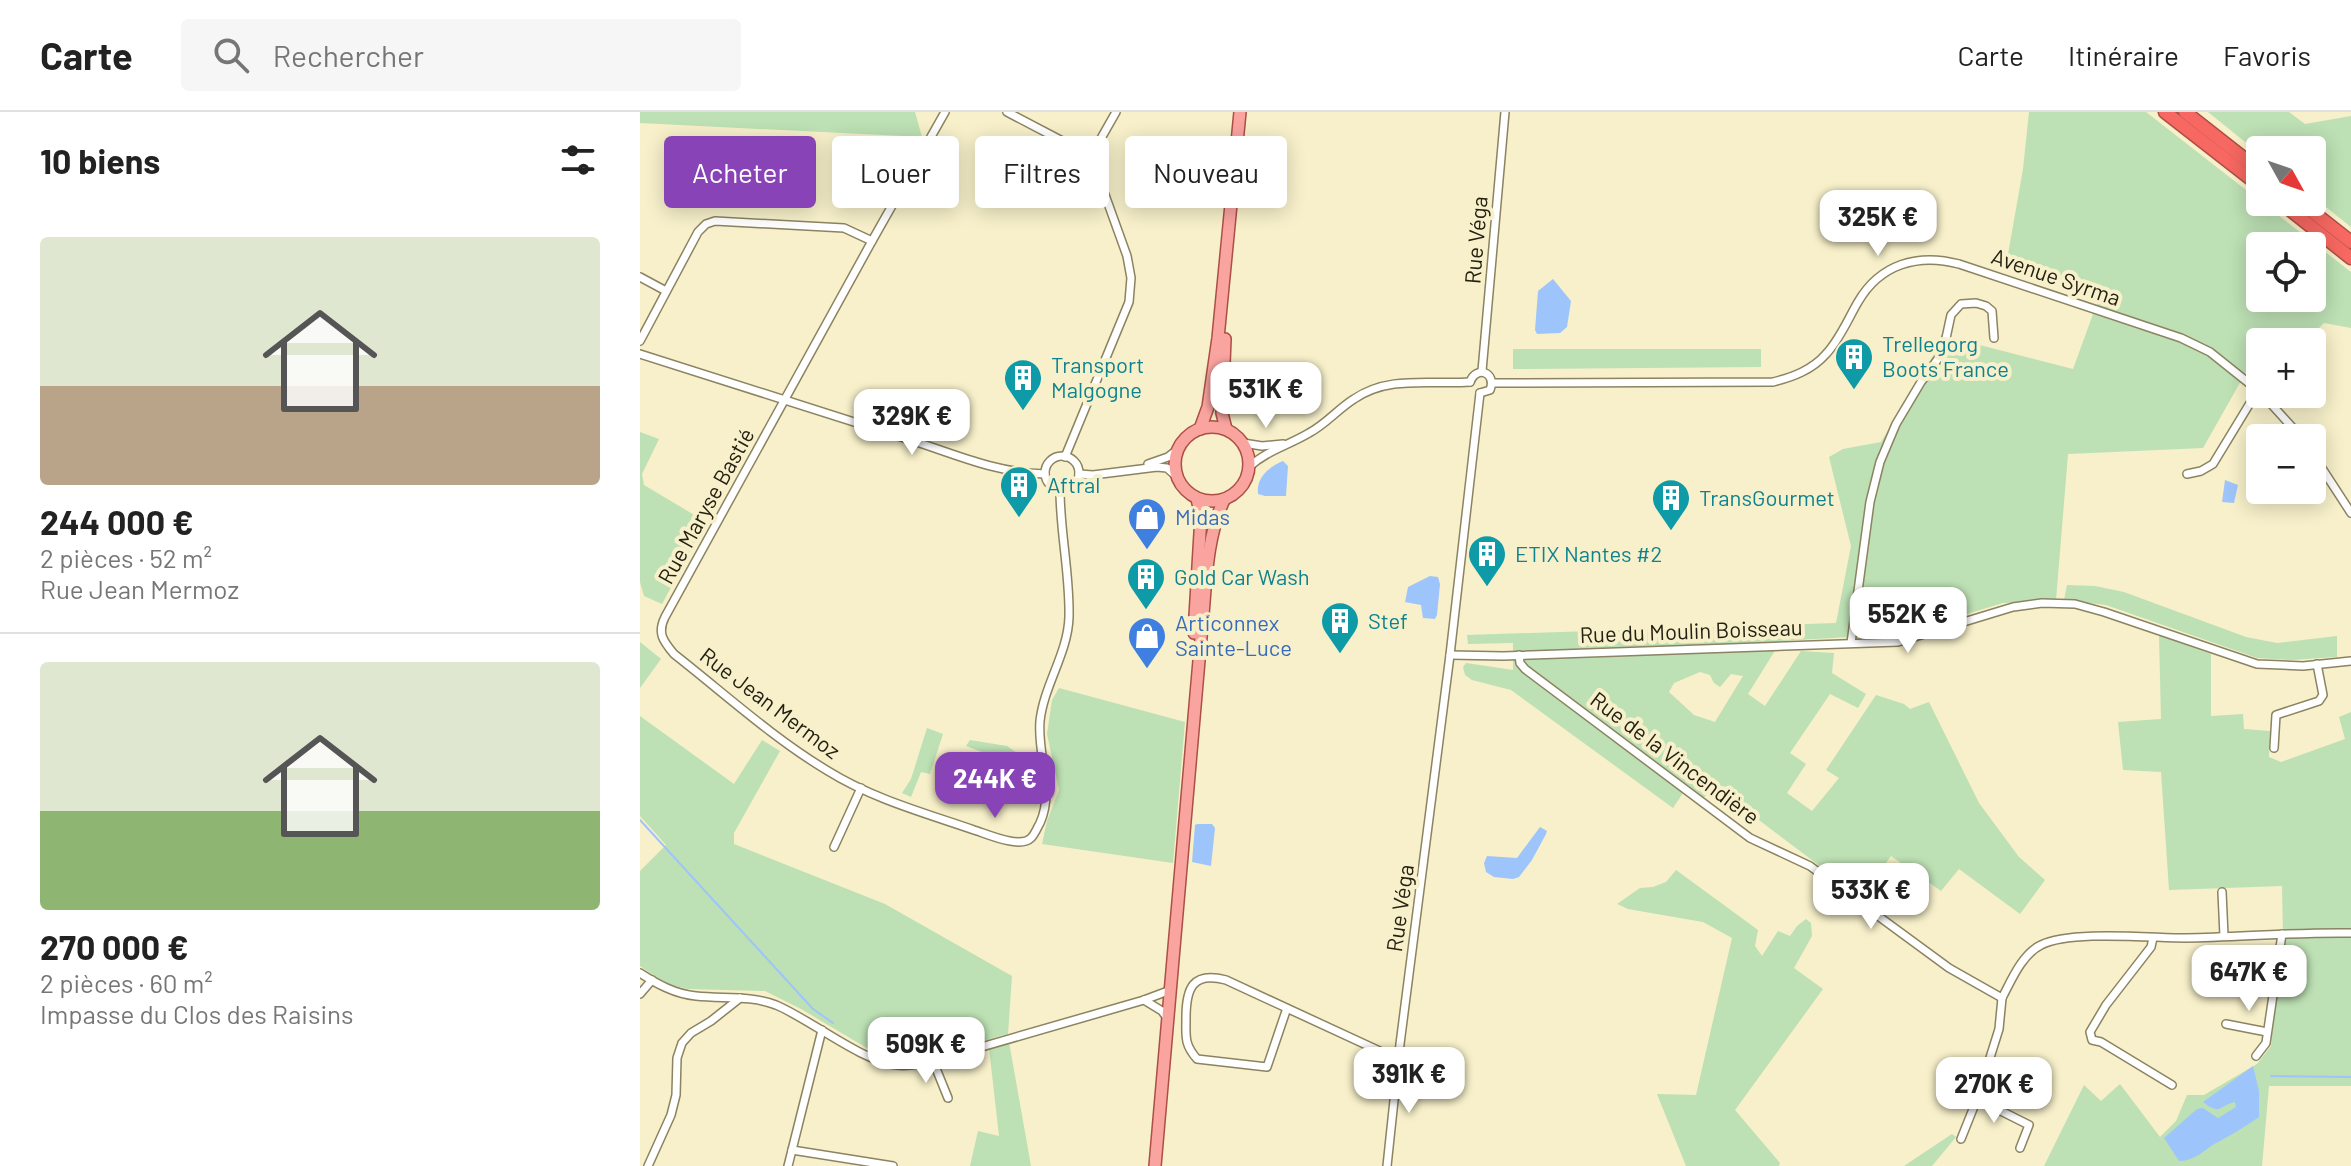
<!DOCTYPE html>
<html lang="fr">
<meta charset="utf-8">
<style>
body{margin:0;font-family:Barlow,sans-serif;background:#f6f6f6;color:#222;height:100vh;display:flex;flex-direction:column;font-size:30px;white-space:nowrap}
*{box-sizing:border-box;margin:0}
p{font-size:26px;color:#767676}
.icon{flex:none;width:44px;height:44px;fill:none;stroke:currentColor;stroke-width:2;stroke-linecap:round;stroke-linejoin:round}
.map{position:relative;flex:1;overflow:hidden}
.side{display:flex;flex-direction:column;background:#fff;width:640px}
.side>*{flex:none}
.top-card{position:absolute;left:24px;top:24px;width:760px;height:72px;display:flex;gap:16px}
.needle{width:52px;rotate:130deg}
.tools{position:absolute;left:1606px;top:24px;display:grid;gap:16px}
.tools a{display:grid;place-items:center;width:80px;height:80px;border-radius:8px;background:#fff;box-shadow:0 4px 20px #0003;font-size:40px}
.price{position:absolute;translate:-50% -68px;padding:0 18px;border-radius:16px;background:#fff;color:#222;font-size:26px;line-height:52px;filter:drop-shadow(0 2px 4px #0008)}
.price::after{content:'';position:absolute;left:50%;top:48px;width:24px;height:18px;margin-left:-12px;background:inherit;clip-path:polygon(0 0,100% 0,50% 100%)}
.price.active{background:#8843b7;color:#fff}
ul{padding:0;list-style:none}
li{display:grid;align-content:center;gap:16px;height:424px;padding:0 40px}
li+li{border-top:2px solid #e0e0e0}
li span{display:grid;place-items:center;height:248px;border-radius:8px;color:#555}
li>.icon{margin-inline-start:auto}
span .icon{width:144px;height:144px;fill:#fffc;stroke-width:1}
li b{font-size:34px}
h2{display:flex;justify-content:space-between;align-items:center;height:96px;padding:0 40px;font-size:34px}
.pill{padding:0 28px;border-radius:8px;background:#fff;box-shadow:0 4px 20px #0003;font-size:28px;line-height:72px}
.pill.active{background:#8843b7;color:#fff}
header{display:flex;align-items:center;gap:48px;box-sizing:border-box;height:112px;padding:0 40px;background:#fff;border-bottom:2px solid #e0e0e0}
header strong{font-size:38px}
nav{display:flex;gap:44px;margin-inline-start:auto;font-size:28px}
.search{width:560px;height:72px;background:#f6f6f6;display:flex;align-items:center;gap:20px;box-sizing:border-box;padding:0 28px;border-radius:8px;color:#767676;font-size:30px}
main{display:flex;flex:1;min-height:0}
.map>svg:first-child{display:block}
.green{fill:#bde0b4;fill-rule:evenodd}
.water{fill:#9ec5fb}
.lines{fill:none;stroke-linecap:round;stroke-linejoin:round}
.stream{stroke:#9ec5fb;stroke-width:2}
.minor-casing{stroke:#8b8361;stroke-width:10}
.primary-casing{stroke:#ac4f46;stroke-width:14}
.motorway-casing{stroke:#ac4f46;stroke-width:15}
.minor{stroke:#fff;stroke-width:7}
.primary{stroke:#faa4a0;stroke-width:11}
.motorway{stroke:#f66861;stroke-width:12}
.labels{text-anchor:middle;stroke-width:8;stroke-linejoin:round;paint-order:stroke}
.street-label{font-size:22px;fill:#242113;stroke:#f7f0ca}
.culture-label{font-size:22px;fill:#0d838f;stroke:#f7f0ca;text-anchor:start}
.shop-label{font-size:22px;fill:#366cbe;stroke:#f7f0ca;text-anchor:start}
</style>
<header>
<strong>Carte</strong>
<div class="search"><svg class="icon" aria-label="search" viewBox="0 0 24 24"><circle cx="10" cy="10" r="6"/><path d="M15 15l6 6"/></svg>Rechercher</div>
<nav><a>Carte</a><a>Itinéraire</a><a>Favoris</a></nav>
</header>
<main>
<section class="side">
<h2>10 biens<svg class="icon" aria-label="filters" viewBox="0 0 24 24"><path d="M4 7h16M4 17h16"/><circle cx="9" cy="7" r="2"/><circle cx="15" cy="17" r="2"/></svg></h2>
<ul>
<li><span style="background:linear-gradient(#dfe7d0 60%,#b9a48a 0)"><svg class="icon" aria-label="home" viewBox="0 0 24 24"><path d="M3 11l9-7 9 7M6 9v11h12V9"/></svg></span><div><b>244 000 €</b><p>2 pièces · 52 m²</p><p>Rue Jean Mermoz</p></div></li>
<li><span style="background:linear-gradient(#dfe7d0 60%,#8fb573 0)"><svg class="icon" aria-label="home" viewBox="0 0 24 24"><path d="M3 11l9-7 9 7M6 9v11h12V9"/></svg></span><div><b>270 000 €</b><p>2 pièces · 60 m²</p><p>Impasse du Clos des Raisins</p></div></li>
</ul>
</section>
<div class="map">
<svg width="1711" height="1054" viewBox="0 0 1711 1054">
<rect width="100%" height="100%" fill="#f7f0ca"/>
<g class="green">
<path d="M0,0H275L282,25L0,11Z"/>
<path d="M1389,0H1506L1711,160V216L1684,211L1665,230H1620V260L1610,253L1563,336L1428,342L1416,488L1363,491L1261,522L1141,529L1108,582L1125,594L1161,539L1194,541L1192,561L1226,582L1218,596L1190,582L1150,641L1166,652L1147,681L1172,699L1199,666L1186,658L1236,583L1264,592L1270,597L1289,590L1339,691L1379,745L1405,768L1380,802L1319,757L1301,779L1251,744L1221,785L1107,699L1097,701L1069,680L1058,692L1043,681L1033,696L871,578L832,568L825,563L823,555L826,551L873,558V531L828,532L827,523L1196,511L1211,434L1189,345L1203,337L1241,330L1296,239L1301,223L1433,257L1460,183L1367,148L1383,57ZM1620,134H1672V186H1620ZM1060,560L1070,563L1074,571L1080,575L1091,562L1103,564L1075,610L1054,603L1029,580L1034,571Z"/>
<path d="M1568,0H1649L1665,12L1711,4V115L1672,84V38H1620V42Z"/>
<path d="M873,237H1121V255L873,257Z"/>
<path d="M0,320L19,327L2,362L4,373L66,410L22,492L4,484L0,470Z"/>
<path d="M1427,473L1455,474L1484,480L1606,525L1637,531L1697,524V545L1651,548L1617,546L1466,493L1424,488Z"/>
<path d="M1519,523L1571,542V604L1603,602L1604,617L1630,619L1629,645L1641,650L1705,627L1699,605L1711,600V974H1629L1622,1054H1404L1444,973L1461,989L1480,972L1520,1025L1536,1009L1547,983H1564L1617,952L1631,934L1643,824L1642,774L1529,778L1521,660L1483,658L1478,610L1521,607Z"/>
<path d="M0,530L21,547L0,576Z"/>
<path d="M419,576L545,610L533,751L402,732L407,709L419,678L407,622L412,588Z"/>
<path d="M0,604L94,672L122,628L140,639L94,721V732L245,792L372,864L368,922C329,931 288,954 247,948L161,897L125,879L48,877L27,872L0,854V759L26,733L0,704Z"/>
<path d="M287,616L303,622L290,662L281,660L271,685L262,681L271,667Z"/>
<path d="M330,628L367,634L377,641L361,683L351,681L360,647L326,634Z"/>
<path d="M1036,758L1118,818L1115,834L1122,844L1138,819L1150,824L1157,814L1166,807L1171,811L1172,824L1154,856L1183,877L1095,998L1140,1051L1139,1054H1046L1017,982L1056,983L1092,826L1063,810L988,797L977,792L1000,776L1013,775L1026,770Z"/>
<path d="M369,930L391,1054H330L338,1019L359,1024L349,936Z"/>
<path d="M1312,1022L1316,1025L1292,1054H1264Z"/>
</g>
<g class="water">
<path d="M913,167L931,189L927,215L920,221L897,222L895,218L898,179Z"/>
<path d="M643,349L648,354L646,384H625L618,382C616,365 629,355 643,349Z"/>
<path d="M1585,368L1598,373L1594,391L1582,390Z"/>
<path d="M790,464L798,465L800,472L797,503L795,507L783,506L781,493L765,490L768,475Z"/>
<path d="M557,712H572L575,716L571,754L552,750L555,713Z"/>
<path d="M900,715L907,719L906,722L892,748L879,765L873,767L854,765L846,760L844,751L847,744L877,746Z"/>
<path d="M1613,954L1619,979V1005C1606,1014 1594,1021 1580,1029C1565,1036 1557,1049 1539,1049L1524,1026L1557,997L1563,996L1578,1006L1596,995L1595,990C1578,994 1581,1004 1563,990Z"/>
</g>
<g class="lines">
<g class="stream">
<path d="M0,708L173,897L193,911"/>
<path d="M1631,964L1711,965"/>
</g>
<g class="minor-casing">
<g id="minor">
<path d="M305,0L232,129L25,505C17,521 23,529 34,542C85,582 133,626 188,659C233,687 285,701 334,718C347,722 380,737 391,726C395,722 397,716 400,711C415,677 397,644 400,609C404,573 428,541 429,505C430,462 420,420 420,378"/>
<path d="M367,0L451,44"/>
<path d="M0,165L26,179"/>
<path d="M0,229L58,120L66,112L75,109L204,116L232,129"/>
<path d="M0,242C86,269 172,296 258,324C308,339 352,361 405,362"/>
<path d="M842,259L865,0"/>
<path d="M830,270C836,253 857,260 850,278L840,281"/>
<path d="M852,271L1133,270C1153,265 1172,258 1186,242C1200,227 1208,207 1218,190C1240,152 1278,141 1319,152L1541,226L1570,240L1620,280"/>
<path d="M1622,282L1662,326"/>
<path d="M603,331L622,334L643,332"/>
<path d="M1672,341L1711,401"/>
<circle cx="422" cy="361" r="17"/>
<path d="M425,345L489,190L491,166L487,144L451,44L476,0"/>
<path d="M508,352L528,345L537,338"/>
<path d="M609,355C626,339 649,333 669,321C686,312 698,297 714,287C749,263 790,273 830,270"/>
<path d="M439,362L453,363L517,355L527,356L535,363"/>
<path d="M1547,362L1561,359L1573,352L1618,278"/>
<path d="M1211,531L1230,390L1240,350L1256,312L1281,270L1303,240L1311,203L1321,192L1336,191L1346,194L1352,199L1354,226"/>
<path d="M810,543L863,544L1258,530L1373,495L1402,491L1435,492L1464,500L1617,552L1663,554L1711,549"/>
<path d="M879,543L880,551L885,557L1110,726L1170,754L1309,856L1362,886C1371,869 1382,842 1401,833C1430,818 1511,826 1546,826C1601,825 1656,820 1711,821"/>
<path d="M1634,636L1636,603L1679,589L1683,583L1677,552"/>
<path d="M194,735L221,676"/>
<path d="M1582,780L1584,824"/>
<path d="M1513,826L1511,835L1466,893L1450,920L1452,928L1461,930L1532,973"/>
<path d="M0,861C17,872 35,882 56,884C83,887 110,883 136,893C170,907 222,950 257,953C269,955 281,951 293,949L504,888L528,879"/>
<path d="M0,882L12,868"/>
<path d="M504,888L522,899L527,906"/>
<path d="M647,896L627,955L557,947C544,932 546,925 546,906C546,877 552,859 586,868L759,948"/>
<path d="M1586,912L1627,920"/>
<path d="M1616,944L1626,931L1642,822"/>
<path d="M293,949L308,986"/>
<path d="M1337,987L1389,1013L1380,1036"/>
<path d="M1321,1027L1337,987L1359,917L1362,886"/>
<path d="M152,1038L253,1054"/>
<path d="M8,1054L31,1003L36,983L37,946L42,931L51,921L71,909L100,886"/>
<path d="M148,1054L182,918"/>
<path d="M747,1054L760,932L810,543L840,281"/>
</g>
</g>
<g class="primary-casing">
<g id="primary">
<path d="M585,227L582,301L586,317"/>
<circle cx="572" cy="352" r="37"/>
<path d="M560,317L568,295L578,226L600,0"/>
<path d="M554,521L561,404L557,387"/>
<path d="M515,1054L562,514C566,473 566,426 584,388"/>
</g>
</g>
<g class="motorway-casing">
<g id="motorway">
<path d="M1525,0L1620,74"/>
<path d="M1545,0L1620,59"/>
<path d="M1640,90L1711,146"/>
<path d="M1660,90L1711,130"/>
</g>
</g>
<use href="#minor" class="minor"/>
<use href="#primary" class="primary"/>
<use href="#motorway" class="motorway"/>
</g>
<defs>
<g id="building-pin" transform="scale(2)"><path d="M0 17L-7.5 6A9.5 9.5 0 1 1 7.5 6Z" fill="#0f9aa8" stroke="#f7f0ca"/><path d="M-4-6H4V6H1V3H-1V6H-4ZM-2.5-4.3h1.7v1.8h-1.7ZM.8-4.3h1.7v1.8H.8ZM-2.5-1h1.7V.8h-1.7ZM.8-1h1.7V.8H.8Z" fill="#fff"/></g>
<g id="shop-pin" transform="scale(2)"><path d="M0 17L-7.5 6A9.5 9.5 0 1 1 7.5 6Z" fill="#3f7fe0" stroke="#f7f0ca"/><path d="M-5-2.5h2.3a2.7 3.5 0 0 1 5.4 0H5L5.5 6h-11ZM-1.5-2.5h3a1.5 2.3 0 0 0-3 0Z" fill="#fff"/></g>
</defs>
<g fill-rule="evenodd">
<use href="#building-pin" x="1214" y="245"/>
<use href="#building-pin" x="383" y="266"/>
<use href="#building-pin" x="379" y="373"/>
<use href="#building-pin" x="1031" y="386"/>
<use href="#shop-pin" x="507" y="405"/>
<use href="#building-pin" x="847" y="442"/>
<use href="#building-pin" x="506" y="465"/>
<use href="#building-pin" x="700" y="509"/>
<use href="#shop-pin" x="507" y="524"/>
</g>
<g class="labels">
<g class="street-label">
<text transform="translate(836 128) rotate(-85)" y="8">Rue Véga</text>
<text transform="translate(1416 165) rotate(19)" y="8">Avenue Syrma</text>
<text transform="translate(66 394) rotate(-61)" y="8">Rue Maryse Bastié</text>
<text transform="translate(1051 519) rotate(-2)" y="8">Rue du Moulin Boisseau</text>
<text transform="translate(130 591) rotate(37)" y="8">Rue Jean Mermoz</text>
<text transform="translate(1035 646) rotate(37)" y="8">Rue de la Vincendière</text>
<text transform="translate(760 796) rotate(-82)" y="8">Rue Véga</text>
</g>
<g class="culture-label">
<text x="1242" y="240">Trellegorg<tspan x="1242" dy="25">Boots France</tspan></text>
<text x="411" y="261">Transport<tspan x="411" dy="25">Malgogne</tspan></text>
<text x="407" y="381">Aftral</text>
<text x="1059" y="394">TransGourmet</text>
<text x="875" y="450">ETIX Nantes #2</text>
<text x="534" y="473">Gold Car Wash</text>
<text x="728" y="517">Stef</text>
</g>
<g class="shop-label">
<text x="535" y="413">Midas</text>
<text x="535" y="519">Articonnex<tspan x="535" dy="25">Sainte-Luce</tspan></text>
</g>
</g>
</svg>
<div class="tools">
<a><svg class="needle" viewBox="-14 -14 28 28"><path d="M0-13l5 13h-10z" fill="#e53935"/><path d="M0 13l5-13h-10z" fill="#767676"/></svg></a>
<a><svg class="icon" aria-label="locate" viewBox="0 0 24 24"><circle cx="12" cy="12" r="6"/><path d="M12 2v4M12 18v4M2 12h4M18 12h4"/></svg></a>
<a>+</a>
<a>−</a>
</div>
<b class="price" style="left:1238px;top:146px">325K €</b>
<b class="price" style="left:626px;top:318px">531K €</b>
<b class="price" style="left:272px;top:345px">329K €</b>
<b class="price" style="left:1268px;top:543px">552K €</b>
<b class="price active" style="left:355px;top:708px">244K €</b>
<b class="price" style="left:1231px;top:819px">533K €</b>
<b class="price" style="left:1609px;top:901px">647K €</b>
<b class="price" style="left:286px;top:973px">509K €</b>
<b class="price" style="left:769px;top:1003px">391K €</b>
<b class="price" style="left:1354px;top:1013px">270K €</b>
<div class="top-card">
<a class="pill active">Acheter</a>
<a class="pill">Louer</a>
<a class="pill">Filtres</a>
<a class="pill">Nouveau</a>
</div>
</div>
</main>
